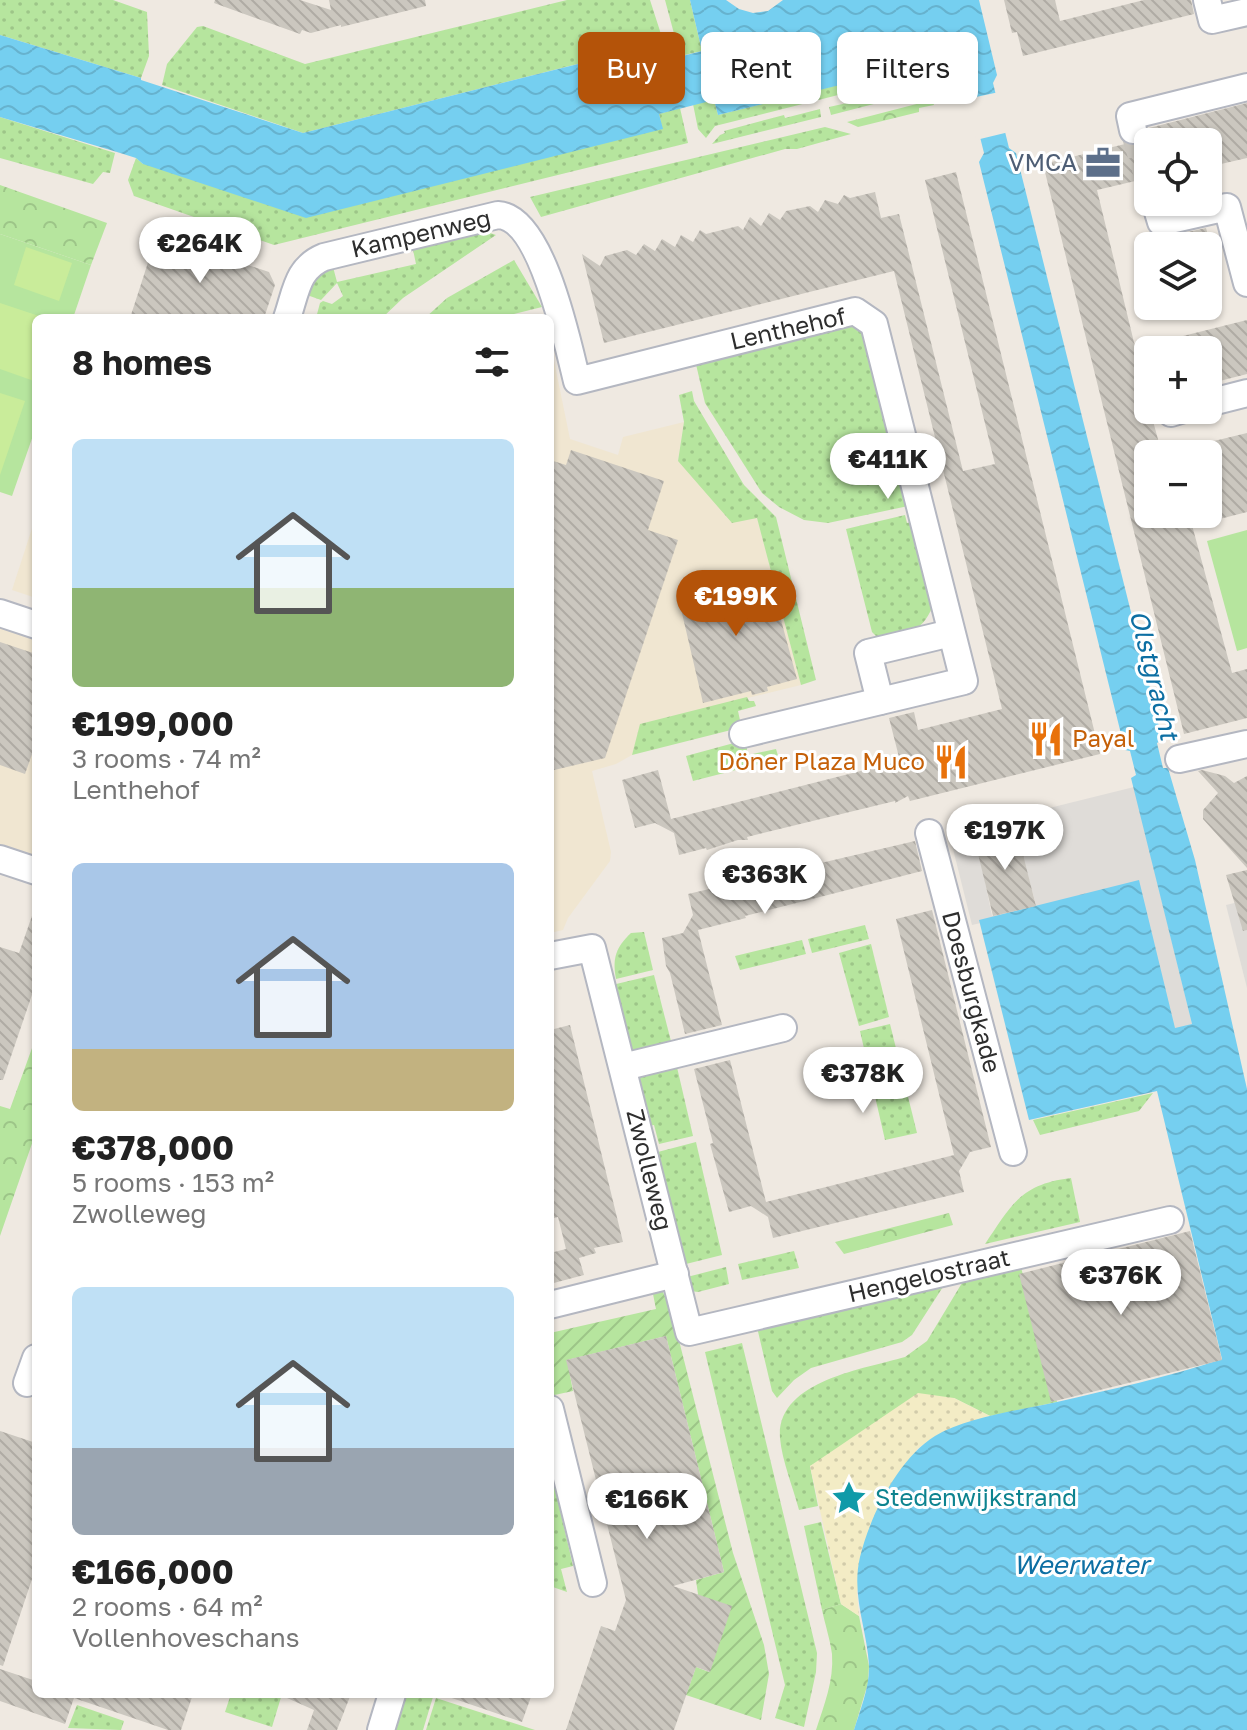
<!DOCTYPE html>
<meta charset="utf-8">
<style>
body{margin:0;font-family:"Golos Text",sans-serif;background:#f6f6f6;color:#222;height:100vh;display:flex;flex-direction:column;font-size:30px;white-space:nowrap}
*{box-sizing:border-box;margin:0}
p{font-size:26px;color:#767676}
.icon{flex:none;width:44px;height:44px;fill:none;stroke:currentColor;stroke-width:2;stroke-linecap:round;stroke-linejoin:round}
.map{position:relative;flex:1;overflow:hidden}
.details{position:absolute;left:32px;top:314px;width:522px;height:1384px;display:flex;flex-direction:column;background:#fff;border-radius:12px;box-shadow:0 2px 6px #0004}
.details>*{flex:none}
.top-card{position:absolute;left:578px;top:32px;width:548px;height:72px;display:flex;gap:16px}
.controls{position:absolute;left:1134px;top:128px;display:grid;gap:16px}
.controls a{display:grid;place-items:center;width:88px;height:88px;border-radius:12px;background:#fff;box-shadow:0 2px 6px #0004;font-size:40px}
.price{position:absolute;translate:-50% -68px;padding:0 18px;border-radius:28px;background:#fff;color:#222;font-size:26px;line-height:52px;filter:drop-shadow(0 2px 4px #0008)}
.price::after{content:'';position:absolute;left:50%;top:48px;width:24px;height:18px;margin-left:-12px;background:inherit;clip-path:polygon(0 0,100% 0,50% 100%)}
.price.selected{background:#b45309;color:#fff}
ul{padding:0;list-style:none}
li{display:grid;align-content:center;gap:16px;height:424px;padding:0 40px}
li span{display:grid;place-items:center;height:248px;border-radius:12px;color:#555}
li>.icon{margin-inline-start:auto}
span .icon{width:144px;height:144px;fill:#fffc;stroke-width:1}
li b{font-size:34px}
h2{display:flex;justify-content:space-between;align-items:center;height:96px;padding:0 40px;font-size:34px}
.tag{padding:0 28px;border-radius:12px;background:#fff;box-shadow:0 2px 6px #0004;font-size:28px;line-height:72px}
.tag.selected{background:#b45309;color:#fff}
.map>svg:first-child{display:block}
.education{fill:#f0e6d1}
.grass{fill:url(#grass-dots)}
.forest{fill:url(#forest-crowns)}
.sand{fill:url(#sand-dots)}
.park{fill:#b6e59e}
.garden{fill:url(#garden-furrows)}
.pitch{fill:#c9ec9a}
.plaza{fill:#dfdcd8;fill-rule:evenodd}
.water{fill:url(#water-waves)}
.pier{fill:#efe9e1}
.building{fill:url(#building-back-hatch)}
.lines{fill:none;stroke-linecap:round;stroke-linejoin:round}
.street-tunnel{stroke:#c8c4bd;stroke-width:26;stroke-dasharray:26 13;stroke-linecap:butt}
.street-casing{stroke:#b4b7c1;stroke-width:30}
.street{stroke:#fff;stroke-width:26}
.labels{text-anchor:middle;stroke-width:6;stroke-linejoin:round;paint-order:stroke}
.service-label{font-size:24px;fill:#4e5e75;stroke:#fff;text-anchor:end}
.street-label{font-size:24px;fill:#2e2e2e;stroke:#fff}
.food-label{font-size:24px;fill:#c56008;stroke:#fff;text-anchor:start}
.culture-label{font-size:24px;fill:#0d838f;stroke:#fff;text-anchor:start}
.water-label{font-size:26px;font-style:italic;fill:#0d6fa3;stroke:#fff}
</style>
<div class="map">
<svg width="1247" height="1730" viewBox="0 0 1247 1730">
<defs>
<pattern id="grass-dots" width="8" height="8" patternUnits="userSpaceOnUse" patternTransform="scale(2)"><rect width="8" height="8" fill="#b6e59e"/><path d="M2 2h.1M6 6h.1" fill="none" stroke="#9dc588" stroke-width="1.8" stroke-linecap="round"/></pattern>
<pattern id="forest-crowns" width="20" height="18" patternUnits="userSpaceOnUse" patternTransform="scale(2)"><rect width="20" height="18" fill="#b6e59e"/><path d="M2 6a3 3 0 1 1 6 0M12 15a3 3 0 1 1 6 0" fill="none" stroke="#9dc588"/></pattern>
<pattern id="sand-dots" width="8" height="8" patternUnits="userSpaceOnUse" patternTransform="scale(2)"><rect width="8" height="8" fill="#f3ecc5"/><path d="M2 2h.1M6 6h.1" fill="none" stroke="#d1cbaa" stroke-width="1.8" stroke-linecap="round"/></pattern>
<pattern id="garden-furrows" width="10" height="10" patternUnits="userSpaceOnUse" patternTransform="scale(2)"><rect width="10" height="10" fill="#b6e59e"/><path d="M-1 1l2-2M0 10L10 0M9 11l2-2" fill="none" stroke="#9dc588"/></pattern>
<pattern id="water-waves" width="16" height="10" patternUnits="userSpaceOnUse" patternTransform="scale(2)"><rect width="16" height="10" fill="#75cff0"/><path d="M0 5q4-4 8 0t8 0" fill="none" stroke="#66b2ce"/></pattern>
<pattern id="building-back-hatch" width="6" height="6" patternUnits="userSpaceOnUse" patternTransform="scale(2)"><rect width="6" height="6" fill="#cbc7bf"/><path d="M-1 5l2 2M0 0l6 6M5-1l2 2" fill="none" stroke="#afaba4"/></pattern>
</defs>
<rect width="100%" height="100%" fill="#efe9e1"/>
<g class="education">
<path d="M550,341L570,439L618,455L623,437L684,422L678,461L757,517L801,685L641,724L632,755L616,764L592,771L611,852L610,861L568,918L563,930L550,933Z"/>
<path d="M36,516V598L12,590Z"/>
<path d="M0,626L36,638V858L0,846Z"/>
</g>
<g class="grass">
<path d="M0,0H113L147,12L149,56L141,78L0,35Z"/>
<path d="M567,0H650L669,59L647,65L641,48L303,133L162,85L167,64L197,27L203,26L305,64Z"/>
<path d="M665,0H690L702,51L680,56Z"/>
<path d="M953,56L960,84L943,89L936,76L925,73L715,126L706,138L698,129L693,104L714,100L718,115Z"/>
<path d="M922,80H929L936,88L831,115L829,107L856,101L857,97Z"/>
<path d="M680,108L688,143L274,245L134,196L128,180L136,158L143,164L662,128L659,114Z"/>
<path d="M820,109L821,117L712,144L720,135L725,133L724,131L784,115L785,118Z"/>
<path d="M0,117L115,153L110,173L103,172L93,184L0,158Z"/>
<path d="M825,127L851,134L797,149H785L541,217L530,197Z"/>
<path d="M487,228V232L496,235L403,298L382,318H316L320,303L323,301L332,304L343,296L337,283L321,300L307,295C314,282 317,272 333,267L337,282L416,264L412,245Z"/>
<path d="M514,260L542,307L498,318H425L447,298Z"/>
<path d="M846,324L863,332L913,505L828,523L804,520L779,507L762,493L705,403L695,360Z"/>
<path d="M692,391L694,401L744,485L776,517L816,680L801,685L757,518L732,523L678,461L684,422L679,395Z"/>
<path d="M905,515L907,523L916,521L934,602C925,631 907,635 880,640L872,632L846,529Z"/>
<path d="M747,697L749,701H754L756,706L738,711L741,725L735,729L632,755L640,724Z"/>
<path d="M745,740L748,755L776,749L779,759L693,781L686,756Z"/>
<path d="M865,925L869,939L812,953L808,939Z"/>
<path d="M644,932L653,970L616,979C612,958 616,947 631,933Z"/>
<path d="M802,940L806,954L740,970L735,956Z"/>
<path d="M871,944L889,1017L859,1026L839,953Z"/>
<path d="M654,975L673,1049L633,1053L629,1051L612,985Z"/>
<path d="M890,1024L917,1133L885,1140L860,1031Z"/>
<path d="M676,1063L693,1136L659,1144L654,1125L648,1126L637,1082L640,1081V1075Z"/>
<path d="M1153,1093L1139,1111L1040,1135L1033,1120Z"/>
<path d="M696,1142L722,1255L682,1265L654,1153Z"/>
<path d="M1071,1178L1080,1222L985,1244C1011,1206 1020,1184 1071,1178Z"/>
<path d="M794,1251L799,1268L742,1280L738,1264Z"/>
<path d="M1019,1260L1057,1402L990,1416L954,1398L810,1466L818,1506L799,1510C793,1487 782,1461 780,1438C776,1381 864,1369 905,1357L927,1341L968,1273Z"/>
<path d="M726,1267L729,1284L698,1292L691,1291L687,1277Z"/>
<path d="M950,1276L912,1335L902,1342L811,1368L794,1380L777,1398L772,1391L756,1323Z"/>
<path d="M742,1343L817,1653L816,1672L804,1727L775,1718L785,1685L705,1352Z"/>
<path d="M550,1466L573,1566L561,1569L567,1592L550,1586Z"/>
<path d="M821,1522L841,1604L822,1610L804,1526Z"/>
<path d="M231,1694H282L272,1727L225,1712Z"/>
<path d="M406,1694H425L433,1697L423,1730H394Z"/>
<path d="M436,1698L535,1730H426Z"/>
<path d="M77,1705L124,1721L121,1730L68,1728Z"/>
</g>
<g class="forest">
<path d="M932,100L934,105L919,108V112L858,127L847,122Z"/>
<path d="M0,185L107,223L91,265L0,234Z"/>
<path d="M36,1037V1132L0,1236V1106L10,1109Z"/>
<path d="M949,1213L953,1225L844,1254L835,1242Z"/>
<path d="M841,1604L859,1616L869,1666L868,1683L854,1730H816C824,1705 834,1681 832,1654C830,1639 825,1624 822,1610Z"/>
</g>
<path class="sand" d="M918,1393L954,1398L990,1416L937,1435L917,1449L857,1592L859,1616L841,1604L810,1466Z"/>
<g class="park">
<path d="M0,234L91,265L73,318H36V427L12,496L0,492Z"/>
<path d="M1247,530V648L1237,651L1207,541Z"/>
</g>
<path class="garden" d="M661,1288L671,1309L733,1553L764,1645L769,1674L761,1720L686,1695L696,1667L709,1672L696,1580L724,1572L666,1336L567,1360L573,1391L550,1396V1333L656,1309L652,1289Z"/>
<g class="pitch">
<path d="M26,247L72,263L59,301L14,285Z"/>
<path d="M0,303L45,318H36L34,381L0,369Z"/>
<path d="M0,393L25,401L0,475Z"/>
</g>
<g class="plaza">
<path d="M1134,787L1192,1024L1175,1029L989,921L972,925L949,833ZM1027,872L1036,905L992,916L985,882Z"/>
<path d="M1247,900V988L1226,905Z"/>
</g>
<path class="water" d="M690,0H726L739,9L753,13L768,11L783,0H979L997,75L993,83L1009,148L1016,153L1151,692L1162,740L1157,743L1163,768H1168L1195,860L1247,1089V1730H854C860,1710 870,1687 869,1665C867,1629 851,1595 860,1557C870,1516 898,1459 935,1436C967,1417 1021,1410 1057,1402C1112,1389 1169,1377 1222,1359L1157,1091L1029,1120L979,920L1139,880L1175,1028L1192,1024L1131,778L1136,775L1130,751L1125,750L979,162L984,153L968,89L960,84L953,57L718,115L714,100L659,114L663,129L306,218L143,164L136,158L117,152L0,117V35L141,78V80L303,133L642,48L647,65L702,51Z"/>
<path class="pier" d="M999,92L1009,132L976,140L967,99Z"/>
<g class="building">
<path d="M215,0H300L331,10L329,0H425L426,6L341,27V25L311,33L302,30L300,34L214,3Z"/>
<path d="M1004,0H1055L1060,21L1144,0H1191L1194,14L1023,56L1017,32L1012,33Z"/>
<path d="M1247,103V158L1208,167V142H1148V178L1097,190L1148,400V410H1150L1162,454H1148V514H1189L1232,673L1247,669V718L1184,734L1043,164L1125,144L1137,145L1144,141L1149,128Z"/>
<path d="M956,172L1100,754L910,801L908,796L895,803V801L747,837L748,840H738L707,850L706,848L679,855L674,833L655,823L635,828L622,780L658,770L671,819L900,761L889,718L914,712L918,730L1002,709L894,271L604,343L582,254L600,266L605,256L627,250L636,255L644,244L655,251L662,239L675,247L681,235L693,242L700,230L706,234L738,226L743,230L750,217L761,226L769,213L780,220L786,211L810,206L818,212L825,200L838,204L844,195L850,198L875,192L881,218L899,214L963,471L995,464L925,180Z"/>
<path d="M1206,228L1211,246H1162L1160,238Z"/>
<path d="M167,238L185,244L187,239L205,245L203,250L269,272L275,285L264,318H130L154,244Z"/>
<path d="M1247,320V374L1208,384V350H1152L1151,344Z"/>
<path d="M1247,433V512L1208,522V447L1215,445L1214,441Z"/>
<path d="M571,450L664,481L648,530L678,540L605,758L550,771V460L566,465Z"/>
<path d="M755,573L758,586L771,583L797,679L767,687L768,691L752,695L751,691L703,703L677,592Z"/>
<path d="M0,642L36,654V743L25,774L0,765Z"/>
<path d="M1202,770L1225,776L1234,783L1247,776V868L1203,819V810L1218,793L1198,771Z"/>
<path d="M1016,827L1036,906L993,916L974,837Z"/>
<path d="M915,841L922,871L745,916L746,918L698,930L722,1025L685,1034L670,973L666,966L662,938L683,933L693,915L688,894Z"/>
<path d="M1247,870V930L1243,931L1226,875Z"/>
<path d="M932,910L991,1147L970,1152L965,1161L959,1171L964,1192L773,1238L768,1217L751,1206L729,1212L710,1144L713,1143L694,1069L730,1060L766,1202L954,1155L896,919Z"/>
<path d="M33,913H36V983L3,1080H0V947L19,953Z"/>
<path d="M570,1025L623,1242L594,1248L596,1253L579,1258L584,1275L550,1284V1253L566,1249L558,1217L554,1218L550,1202V1030Z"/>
<path d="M1190,1231L1222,1360L1051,1402L1019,1274Z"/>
<path d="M666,1336L724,1572L673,1586L732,1606L710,1672L696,1667L674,1730H566L601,1626L615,1631L626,1600L566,1360Z"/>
<path d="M0,1431L36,1443V1567L3,1666L0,1665Z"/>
<path d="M0,1669L36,1681V1694H193L181,1730H168L74,1698L65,1724L0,1701Z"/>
<path d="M278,1694H351L337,1730H307L314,1710Z"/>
<path d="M450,1694H532L522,1722L449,1697Z"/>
</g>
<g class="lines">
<path class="street-tunnel" d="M1133,130L1148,179"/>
<g class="street-casing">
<g id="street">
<path d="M1207,0L1212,20L1247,12"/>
<path d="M1133,130L1130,116L1247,87"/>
<path d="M1155,202L1161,222L1227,207L1247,283"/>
<path d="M287,318C296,292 297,268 324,257L498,215C542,217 568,345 577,381L855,311L874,324L964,681L743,734"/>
<path d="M1208,403L1247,393"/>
<path d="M1171,413L1181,410"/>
<path d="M0,613L36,625"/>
<path d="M880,701L868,653L951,633"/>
<path d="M1179,759L1247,744"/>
<path d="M929,833L1013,1152"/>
<path d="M0,859L36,871"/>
<path d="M550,956L592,948L689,1332L1170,1220"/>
<path d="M623,1067L783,1028"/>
<path d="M550,1305L675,1274"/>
<path d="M27,1383L36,1358"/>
<path d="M550,1409L593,1583"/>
<path d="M381,1730L392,1694"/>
</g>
</g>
<use href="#street" class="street"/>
</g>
<defs>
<g id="office-bare" transform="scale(2.76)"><path d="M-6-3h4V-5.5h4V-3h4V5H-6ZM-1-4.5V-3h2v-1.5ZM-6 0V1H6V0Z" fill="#5c6f8a" stroke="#fff" stroke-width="2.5" paint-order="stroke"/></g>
<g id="restaurant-bare" transform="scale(2.76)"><path d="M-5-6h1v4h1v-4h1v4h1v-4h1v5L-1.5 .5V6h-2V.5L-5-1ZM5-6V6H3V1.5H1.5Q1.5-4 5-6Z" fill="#e8710a" stroke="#fff" stroke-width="2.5" paint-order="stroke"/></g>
<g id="sight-bare" transform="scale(2.76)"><path d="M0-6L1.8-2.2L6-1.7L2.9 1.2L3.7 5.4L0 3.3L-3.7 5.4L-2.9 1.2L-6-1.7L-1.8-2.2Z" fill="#0f9aa8" stroke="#fff" stroke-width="2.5" paint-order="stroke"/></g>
</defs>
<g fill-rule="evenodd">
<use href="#office-bare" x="1103" y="163"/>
<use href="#restaurant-bare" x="1046" y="739"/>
<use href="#restaurant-bare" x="951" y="762"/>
<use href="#sight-bare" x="849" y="1498"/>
</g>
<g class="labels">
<g class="service-label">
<text x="1077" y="171">VMCA</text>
</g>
<g class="street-label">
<text transform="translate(421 234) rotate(-13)" y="8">Kampenweg</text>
<text transform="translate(788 329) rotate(-13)" y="8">Lenthehof</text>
<text transform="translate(971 992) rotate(75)" y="8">Doesburgkade</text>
<text transform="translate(649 1170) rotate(76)" y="8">Zwolleweg</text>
<text transform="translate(929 1276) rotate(-13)" y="8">Hengelostraat</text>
</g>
<g class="food-label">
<text x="1072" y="747">Payal</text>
<text x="925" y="770" text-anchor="end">Döner Plaza Muco</text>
</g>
<g class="culture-label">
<text x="875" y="1506">Stedenwijkstrand</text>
</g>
<g class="water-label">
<text transform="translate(1154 675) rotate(76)" y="9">Olstgracht</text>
<text x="1081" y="1574">Weerwater</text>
</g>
</g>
</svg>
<div class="controls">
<a><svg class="icon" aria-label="locate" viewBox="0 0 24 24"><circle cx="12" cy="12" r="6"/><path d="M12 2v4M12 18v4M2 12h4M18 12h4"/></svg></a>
<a><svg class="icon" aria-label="layers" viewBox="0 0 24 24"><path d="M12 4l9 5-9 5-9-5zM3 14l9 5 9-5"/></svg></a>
<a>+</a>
<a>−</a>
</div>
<b class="price" style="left:200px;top:285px">€264K</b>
<b class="price" style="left:888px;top:501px">€411K</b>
<b class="price selected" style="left:736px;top:638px">€199K</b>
<b class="price" style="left:1005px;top:872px">€197K</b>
<b class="price" style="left:765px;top:916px">€363K</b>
<b class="price" style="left:863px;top:1115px">€378K</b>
<b class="price" style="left:1121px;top:1317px">€376K</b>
<b class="price" style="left:647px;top:1541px">€166K</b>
<div class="top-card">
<a class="tag selected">Buy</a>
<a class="tag">Rent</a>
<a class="tag">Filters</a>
</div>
<section class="details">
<h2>8 homes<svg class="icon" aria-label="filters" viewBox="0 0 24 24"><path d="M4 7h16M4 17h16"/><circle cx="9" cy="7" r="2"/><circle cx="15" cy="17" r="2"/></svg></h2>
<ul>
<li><span style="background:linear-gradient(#bfe0f5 60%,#8fb573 0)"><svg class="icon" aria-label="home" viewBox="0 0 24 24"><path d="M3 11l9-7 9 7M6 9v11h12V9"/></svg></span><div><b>€199,000</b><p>3 rooms · 74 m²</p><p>Lenthehof</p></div></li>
<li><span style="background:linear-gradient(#a9c7e8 75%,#c2b280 0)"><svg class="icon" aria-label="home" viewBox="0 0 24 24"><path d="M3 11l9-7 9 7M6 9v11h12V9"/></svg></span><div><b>€378,000</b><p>5 rooms · 153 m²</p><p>Zwolleweg</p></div></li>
<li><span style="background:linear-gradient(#bfe0f5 65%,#9aa5b1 0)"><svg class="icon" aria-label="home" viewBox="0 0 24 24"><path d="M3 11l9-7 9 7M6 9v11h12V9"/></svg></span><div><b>€166,000</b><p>2 rooms · 64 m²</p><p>Vollenhoveschans</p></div></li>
</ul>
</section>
</div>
